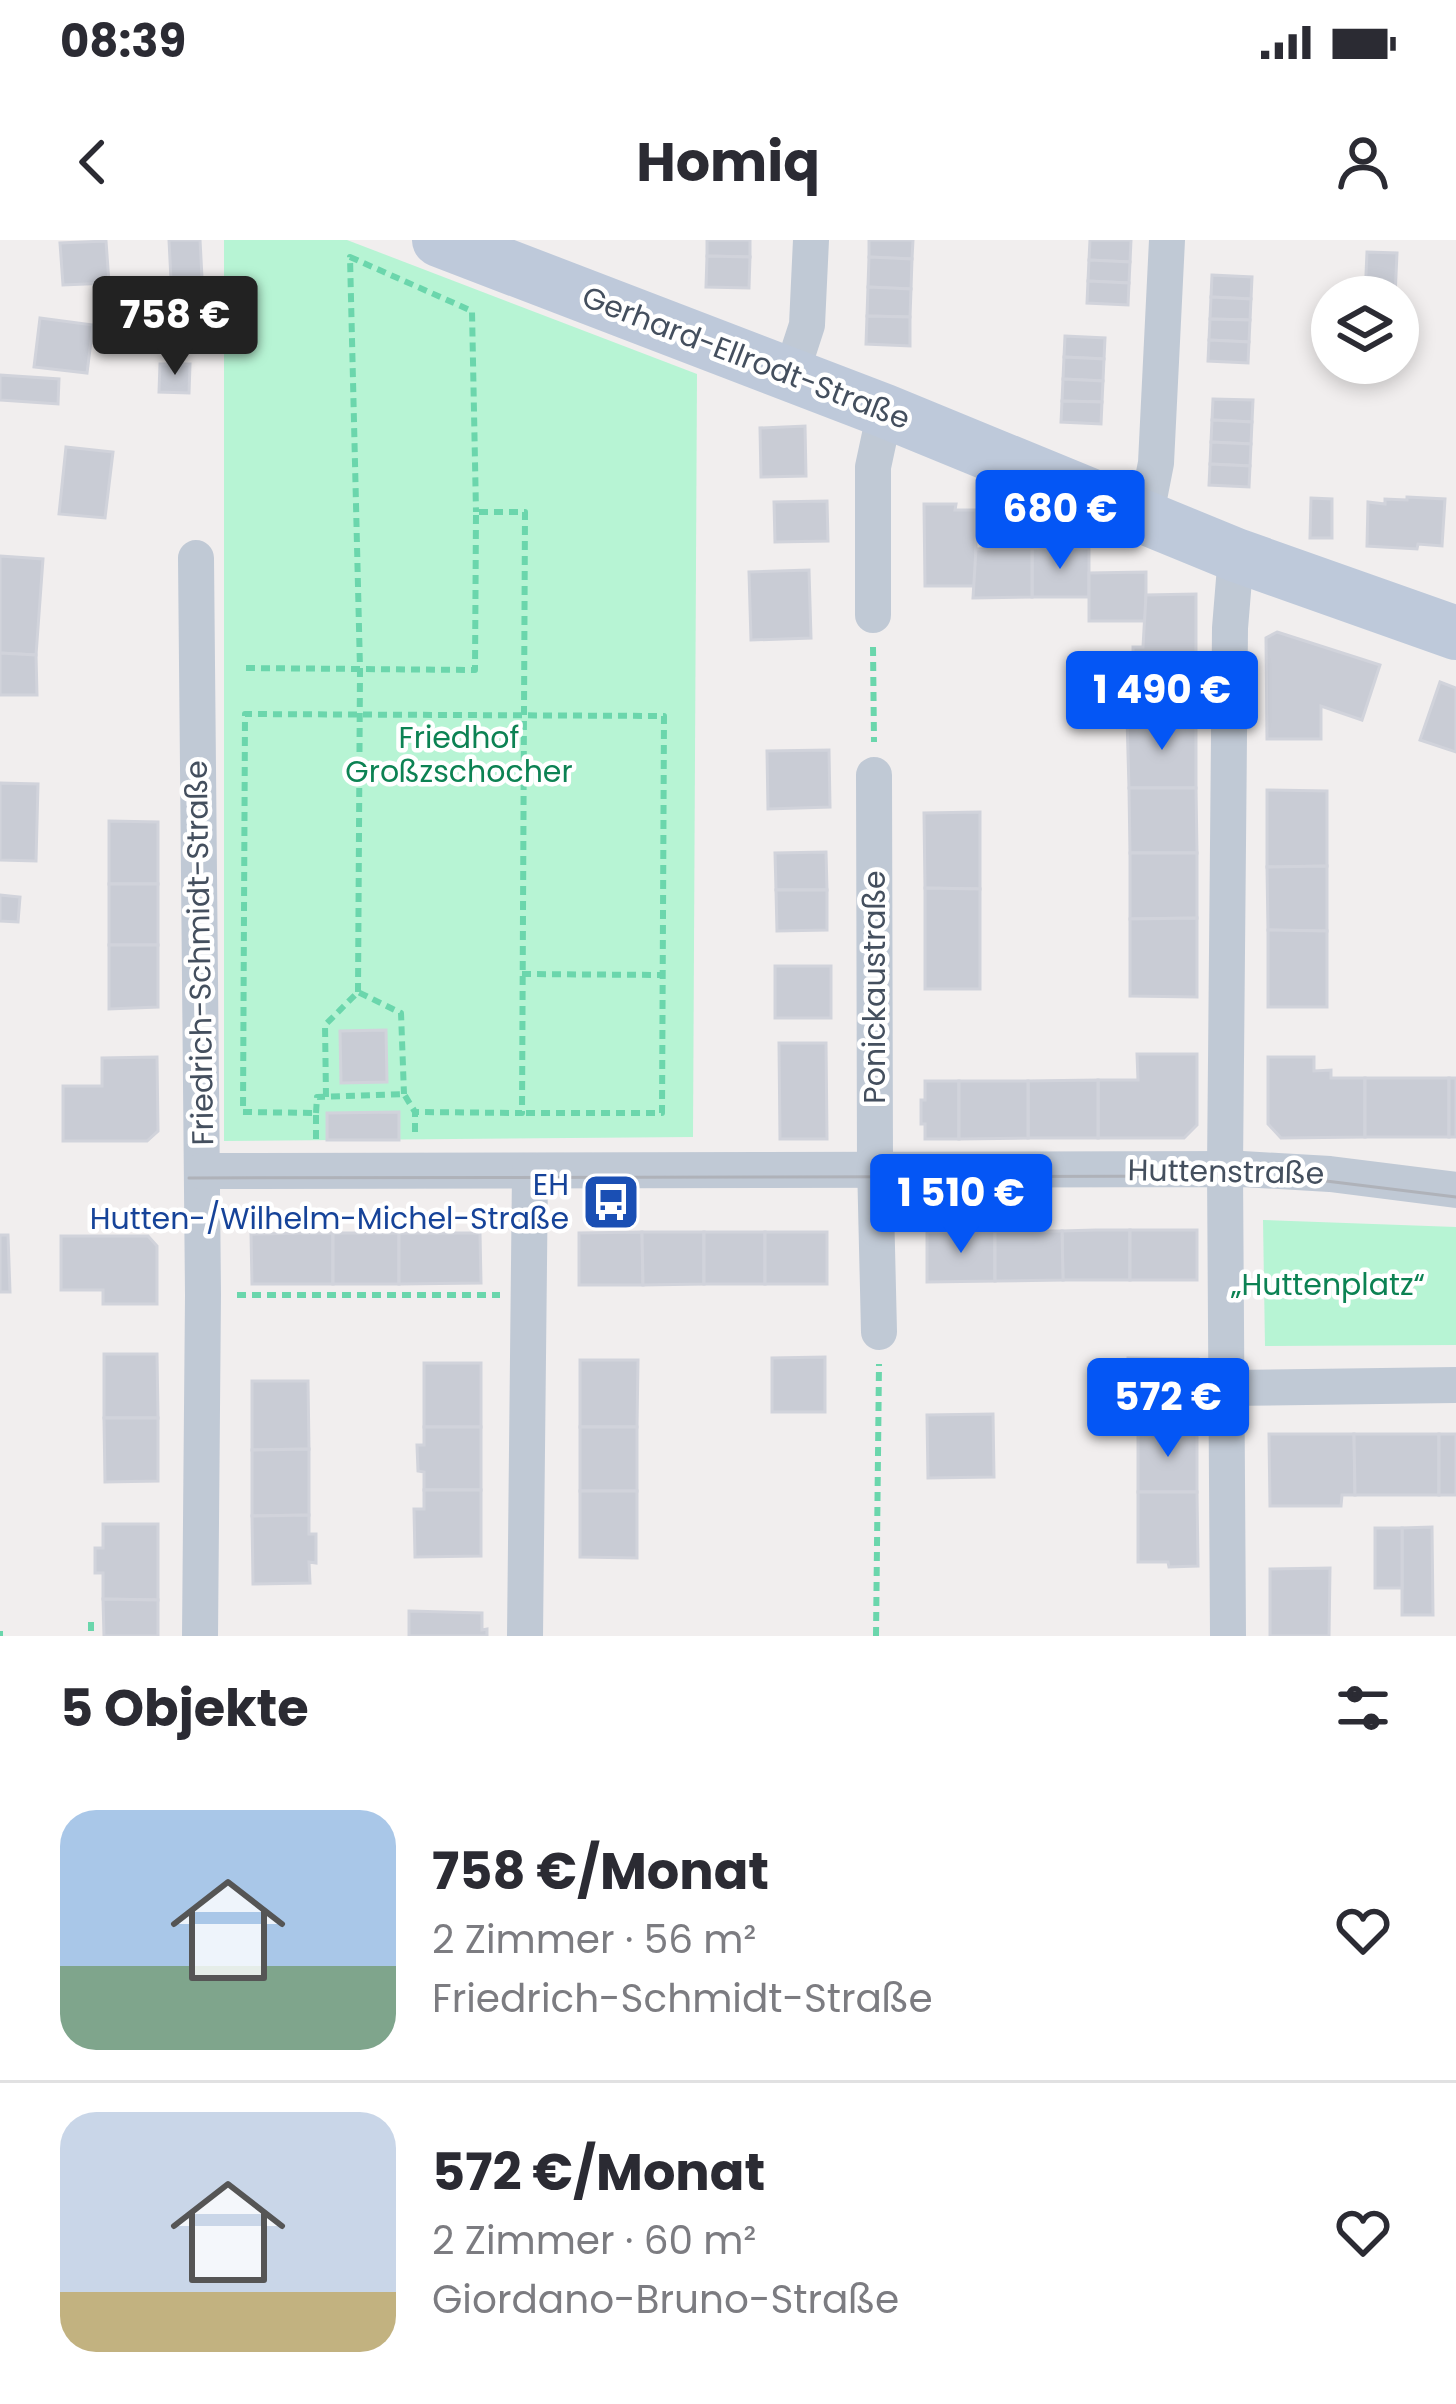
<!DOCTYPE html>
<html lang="de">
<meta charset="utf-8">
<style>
body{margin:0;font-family:Poppins,sans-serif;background:#f7f7f7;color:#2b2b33;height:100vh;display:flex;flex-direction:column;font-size:45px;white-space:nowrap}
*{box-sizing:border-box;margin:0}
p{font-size:39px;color:#7c7c81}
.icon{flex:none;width:66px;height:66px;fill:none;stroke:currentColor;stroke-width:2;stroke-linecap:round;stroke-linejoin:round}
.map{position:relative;height:1396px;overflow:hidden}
.sheet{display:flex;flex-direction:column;background:#fff;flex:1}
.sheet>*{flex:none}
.tools{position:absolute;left:1311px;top:36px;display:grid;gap:24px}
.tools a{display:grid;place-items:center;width:108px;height:108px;border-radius:50%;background:#fff;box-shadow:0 6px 18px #0003;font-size:60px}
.price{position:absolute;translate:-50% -102px;padding:0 27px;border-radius:12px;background:#0456f5;color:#fff;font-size:39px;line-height:78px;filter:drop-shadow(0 3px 6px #0008)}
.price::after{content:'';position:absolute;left:50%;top:72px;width:36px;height:27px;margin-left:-18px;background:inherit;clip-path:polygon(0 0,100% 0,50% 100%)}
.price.selected{background:#222;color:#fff}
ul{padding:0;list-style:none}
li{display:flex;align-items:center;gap:36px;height:300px;padding:0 60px}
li+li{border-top:3px solid #e1e1e2}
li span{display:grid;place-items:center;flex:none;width:336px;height:240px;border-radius:36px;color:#555}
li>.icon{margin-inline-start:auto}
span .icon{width:144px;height:144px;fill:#fffc;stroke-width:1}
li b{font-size:51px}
h2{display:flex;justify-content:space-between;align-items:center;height:144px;padding:0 60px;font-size:51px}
.status{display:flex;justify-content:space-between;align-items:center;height:84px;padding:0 60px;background:#fff;direction:ltr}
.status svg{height:33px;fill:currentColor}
header{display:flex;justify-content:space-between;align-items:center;height:156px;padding:0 60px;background:#fff;font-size:54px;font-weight:700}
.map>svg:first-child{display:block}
.green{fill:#b7f4d4}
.building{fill:#c9ccd5;stroke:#d1d3db;stroke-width:3}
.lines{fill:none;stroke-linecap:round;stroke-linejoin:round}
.path{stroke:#6bd6ac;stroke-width:6;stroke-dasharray:9 6;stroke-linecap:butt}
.street{stroke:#c0c9d5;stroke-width:36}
.secondary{stroke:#bec9da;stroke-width:54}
.tram{stroke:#afb2b9;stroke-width:3}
.labels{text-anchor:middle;stroke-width:9;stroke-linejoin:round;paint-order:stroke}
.street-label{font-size:30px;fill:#444f5e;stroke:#fff}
.park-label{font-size:30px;fill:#0c8253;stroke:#fff}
.transit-label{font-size:30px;fill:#164399;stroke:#fff;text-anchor:end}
</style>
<div class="status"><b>08:39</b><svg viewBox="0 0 49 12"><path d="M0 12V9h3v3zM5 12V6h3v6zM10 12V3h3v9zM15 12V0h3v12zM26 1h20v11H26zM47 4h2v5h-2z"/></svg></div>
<header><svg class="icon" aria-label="back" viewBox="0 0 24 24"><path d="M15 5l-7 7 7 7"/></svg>Homiq<svg class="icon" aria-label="person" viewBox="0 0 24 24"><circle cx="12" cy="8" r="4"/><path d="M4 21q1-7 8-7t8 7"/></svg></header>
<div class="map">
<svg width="1456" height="1396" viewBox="0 0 1456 1396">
<rect width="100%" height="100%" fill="#f1eeee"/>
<g class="green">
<path d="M224,0H347L697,134L693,897L224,901Z"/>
<path d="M1263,980L1456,987V1105L1265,1106Z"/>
</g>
<g class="building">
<path d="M169,0H200L202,38L171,40Z"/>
<path d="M707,0H750V17L707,16Z"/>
<path d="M869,0H913L912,19L869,17Z"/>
<path d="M1090,0H1131L1130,22L1089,20Z"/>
<path d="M106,1L109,43L63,45L60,3Z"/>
<path d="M1367,12L1397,13L1395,57H1365Z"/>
<path d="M707,16L750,17L749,48L706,47Z"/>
<path d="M869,17L912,19L911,49L868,47Z"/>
<path d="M1089,20L1130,22L1129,43L1088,41Z"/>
<path d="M1212,35L1252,37L1251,59L1211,57Z"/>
<path d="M1088,41L1129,43L1128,65L1087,63Z"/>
<path d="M868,47L911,49L910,77L867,76Z"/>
<path d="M1211,57L1251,59L1250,80L1210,79Z"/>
<path d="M867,76L910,77V106L866,104Z"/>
<path d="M40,78L93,85L87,133L34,127Z"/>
<path d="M1210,79L1250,80L1249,102L1209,100Z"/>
<path d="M1065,96L1105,98L1104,119L1064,117Z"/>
<path d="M1209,100L1249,102L1248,123L1208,121Z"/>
<path d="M1064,117L1104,119L1103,141L1063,139Z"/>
<path d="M160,124H190L189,153L159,152Z"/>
<path d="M0,135L59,139L58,164L0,160Z"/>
<path d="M1063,139L1103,141L1102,162L1062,161Z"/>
<path d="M1213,159L1253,160L1252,182L1212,180Z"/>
<path d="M1062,161L1102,162L1101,184L1061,182Z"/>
<path d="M1212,180L1252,182L1251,204L1211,202Z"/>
<path d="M805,186L806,236L761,237L760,188Z"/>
<path d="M1211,202L1251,204L1250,226L1210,224Z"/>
<path d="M66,207L113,212L105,278L59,274Z"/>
<path d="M1210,224L1250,226L1249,247L1209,245Z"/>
<path d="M1407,257L1445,259L1442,306L1418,304L1417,309L1367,306L1368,262L1385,264V259L1407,260Z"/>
<path d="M1311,258L1332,259V298H1310Z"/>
<path d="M827,261L828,301L775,302L774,262Z"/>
<path d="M924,264H956L955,270H976V346H925Z"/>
<rect x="1032" y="308" width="57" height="49"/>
<path d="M1032,308V357L973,358L976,309Z"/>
<path d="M0,316L43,319L36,415L0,413Z"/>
<path d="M809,330L811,398L751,400L749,332Z"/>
<path d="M1146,332V381H1089V333Z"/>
<path d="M1196,354V429H1133V407H1143L1146,355Z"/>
<path d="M1277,392L1380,425L1362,480L1321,466V499H1267L1266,398Z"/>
<path d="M0,413L36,415L37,455H0Z"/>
<path d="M1440,442L1456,448V512L1420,500Z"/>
<path d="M1127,478H1196V548H1129Z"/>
<path d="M829,510L830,567L768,569L767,511Z"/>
<path d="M0,543L38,544L36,621L0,620Z"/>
<path d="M1129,548H1196L1197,613H1130Z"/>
<path d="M1267,550L1327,551V626L1267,627Z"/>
<path d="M980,572V649L925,648L924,573Z"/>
<path d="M109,581L158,582V644H109Z"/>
<path d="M826,612L827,650H776L775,613Z"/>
<path d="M1130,613H1197V678L1130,679Z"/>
<path d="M1327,626V691L1268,690L1267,627Z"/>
<rect x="109" y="644" width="49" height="61"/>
<path d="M925,648L980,649V749H925Z"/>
<path d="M776,650H827V690L777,691Z"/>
<path d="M0,655L20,657L18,682L0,681Z"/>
<path d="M1197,678V757L1130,756V679Z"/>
<path d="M1268,690L1327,691V767H1268Z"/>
<path d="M109,705H158V767L109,769Z"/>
<rect x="775" y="726" width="56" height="52"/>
<path d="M386,790L387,842L341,843L340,791Z"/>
<path d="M779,803H826L827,899H780Z"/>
<path d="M1137,814H1197V885L1184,898H1098V840H1138Z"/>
<path d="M157,817L158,891L147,901H63V846H102V818Z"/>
<path d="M1268,817H1314V831L1331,830V838H1365V897L1281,898L1268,884Z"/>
<rect x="1365" y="838" width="84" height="59"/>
<rect x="1449" y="838" width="7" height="59"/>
<path d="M1098,840V898H1028V841Z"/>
<path d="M925,841H959V899H925V884H921V860H925Z"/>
<path d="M959,841H1028V898L959,899Z"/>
<path d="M399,872V900H327V873Z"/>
<path d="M1096,990H1130V1040H1063L1062,991Z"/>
<rect x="1130" y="990" width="67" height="50"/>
<path d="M960,991H995V1041L927,1042V992Z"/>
<path d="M995,991H1062L1063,1040L995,1041Z"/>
<path d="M642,992L643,1045H579V993Z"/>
<path d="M642,992H704V1044L643,1045Z"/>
<rect x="704" y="992" width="61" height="52"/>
<rect x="765" y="992" width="62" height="52"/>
<path d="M300,993H333V1044H252L251,994Z"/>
<rect x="333" y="993" width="66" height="51"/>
<path d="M399,993H480L481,1043L399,1044Z"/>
<path d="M0,995H8L10,1052H0Z"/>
<path d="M61,996H148L157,1006V1064H103V1050H61Z"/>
<path d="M104,1114H157L158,1178H104Z"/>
<path d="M825,1117V1172H772V1118Z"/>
<path d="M1128,1118L1198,1119L1197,1188H1138V1169H1127Z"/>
<path d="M580,1120H638L637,1187H580Z"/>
<rect x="424" y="1123" width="57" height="64"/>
<path d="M252,1141H308L309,1209L252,1210Z"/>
<path d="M993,1174L994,1237L928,1238L927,1175Z"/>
<path d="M104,1178H158V1241L105,1242Z"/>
<path d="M424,1187H481V1250H424V1232L418,1231L417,1205H424Z"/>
<rect x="580" y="1187" width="57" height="64"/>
<rect x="1138" y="1188" width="59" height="64"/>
<path d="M1269,1194H1354L1355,1255H1342L1341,1266H1270Z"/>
<path d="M1354,1194H1439V1255H1355Z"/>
<rect x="1439" y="1194" width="17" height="61"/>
<path d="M309,1209V1275L252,1276V1210Z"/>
<path d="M424,1250H481V1316L415,1317L414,1269H424Z"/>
<path d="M580,1251H637V1318L580,1317Z"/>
<path d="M1138,1252H1197L1198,1326L1169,1327L1168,1322H1138Z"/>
<path d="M309,1275V1294H316V1323L309,1322L310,1343L253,1344L252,1276Z"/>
<path d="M103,1284H158V1360L103,1359V1333H95V1308H103Z"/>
<path d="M1432,1287L1433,1375H1402V1288Z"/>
<rect x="1375" y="1288" width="27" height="60"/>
<path d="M1330,1328L1329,1396H1270V1329Z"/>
<path d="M103,1359L158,1360V1396H104Z"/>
<path d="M409,1371L482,1373V1390L487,1389V1396H409Z"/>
</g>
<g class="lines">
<g class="path">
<path d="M873,407L874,502"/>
<path d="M246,428L475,430L476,272H525L522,873L415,872V898"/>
<path d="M522,734L662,735"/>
<path d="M358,752L360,429L350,17L472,71L476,272"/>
<path d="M326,857L325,785L358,752L401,773L404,854"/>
<path d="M316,873L317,857L404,854L415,872"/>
<path d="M316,899V873L243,872L245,474L664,476L662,873H522"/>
<path d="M237,1055H500"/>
<path d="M91,1382V1396"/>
<path d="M0,1391V1396"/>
<path d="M876,1396L879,1124"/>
</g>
<g class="street">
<path d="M791,134L807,85L811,0"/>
<path d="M1145,279L1156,223L1167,0"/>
<path d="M196,318L203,1055L200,1396"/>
<path d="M873,375V227L885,171"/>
<path d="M874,535L875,923L879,1092"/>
<path d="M202,931L1242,929L1330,934L1456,950"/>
<path d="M1226,1148L1456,1145"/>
<path d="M525,1396L530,931"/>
<path d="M1228,1396L1225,929L1230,388L1236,315"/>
</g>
<path class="secondary" d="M439,0L885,171L1236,315L1456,393"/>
<path class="tram" d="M189,938L1225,936L1326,941L1456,957"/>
</g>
<defs>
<g id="bus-square" transform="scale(3)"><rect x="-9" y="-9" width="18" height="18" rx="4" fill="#1a4fb4" stroke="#fff"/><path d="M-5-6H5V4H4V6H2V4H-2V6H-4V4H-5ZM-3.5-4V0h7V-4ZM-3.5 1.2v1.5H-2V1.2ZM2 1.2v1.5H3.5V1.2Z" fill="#fff"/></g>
</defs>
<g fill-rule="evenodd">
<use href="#bus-square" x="611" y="962"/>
</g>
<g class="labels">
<g class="street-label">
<text transform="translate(746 118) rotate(21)" y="10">Gerhard-Ellrodt-Straße</text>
<text transform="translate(200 713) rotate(-91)" y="10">Friedrich-Schmidt-Straße</text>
<text transform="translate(875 747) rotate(-90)" y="10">Ponickaustraße</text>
<text transform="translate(1226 932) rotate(1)" y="10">Huttenstraße</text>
</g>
<g class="park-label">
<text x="459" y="508">Friedhof<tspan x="459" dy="34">Großzschocher</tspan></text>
<text x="1328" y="1055">„Huttenplatz“</text>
</g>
<g class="transit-label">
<text x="569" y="955">EH<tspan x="569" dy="34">Hutten-/Wilhelm-Michel-Straße</tspan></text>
</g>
</g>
</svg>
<div class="tools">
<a><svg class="icon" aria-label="layers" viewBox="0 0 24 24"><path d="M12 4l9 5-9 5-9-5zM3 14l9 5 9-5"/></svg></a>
</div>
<b class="price selected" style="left:175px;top:138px">758 €</b>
<b class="price" style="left:1060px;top:332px">680 €</b>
<b class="price" style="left:1162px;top:513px">1 490 €</b>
<b class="price" style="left:961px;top:1016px">1 510 €</b>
<b class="price" style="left:1168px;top:1220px">572 €</b>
</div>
<section class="sheet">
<h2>5 Objekte<svg class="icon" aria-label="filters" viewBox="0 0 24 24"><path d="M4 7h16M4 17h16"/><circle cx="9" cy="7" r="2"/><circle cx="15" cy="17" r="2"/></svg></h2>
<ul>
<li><span style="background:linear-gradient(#a9c7e8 65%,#7fa58c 0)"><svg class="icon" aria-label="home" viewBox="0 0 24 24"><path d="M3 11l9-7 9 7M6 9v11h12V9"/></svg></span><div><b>758 €/Monat</b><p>2 Zimmer · 56 m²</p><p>Friedrich-Schmidt-Straße</p></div><svg class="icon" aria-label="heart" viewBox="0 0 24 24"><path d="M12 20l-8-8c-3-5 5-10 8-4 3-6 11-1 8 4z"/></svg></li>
<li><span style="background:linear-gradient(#c9d6e8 75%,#c2b280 0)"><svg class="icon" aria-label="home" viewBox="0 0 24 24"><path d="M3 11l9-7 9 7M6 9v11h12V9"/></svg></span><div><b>572 €/Monat</b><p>2 Zimmer · 60 m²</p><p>Giordano-Bruno-Straße</p></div><svg class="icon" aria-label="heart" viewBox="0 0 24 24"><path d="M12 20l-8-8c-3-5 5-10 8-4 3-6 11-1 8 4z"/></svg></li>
</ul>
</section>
